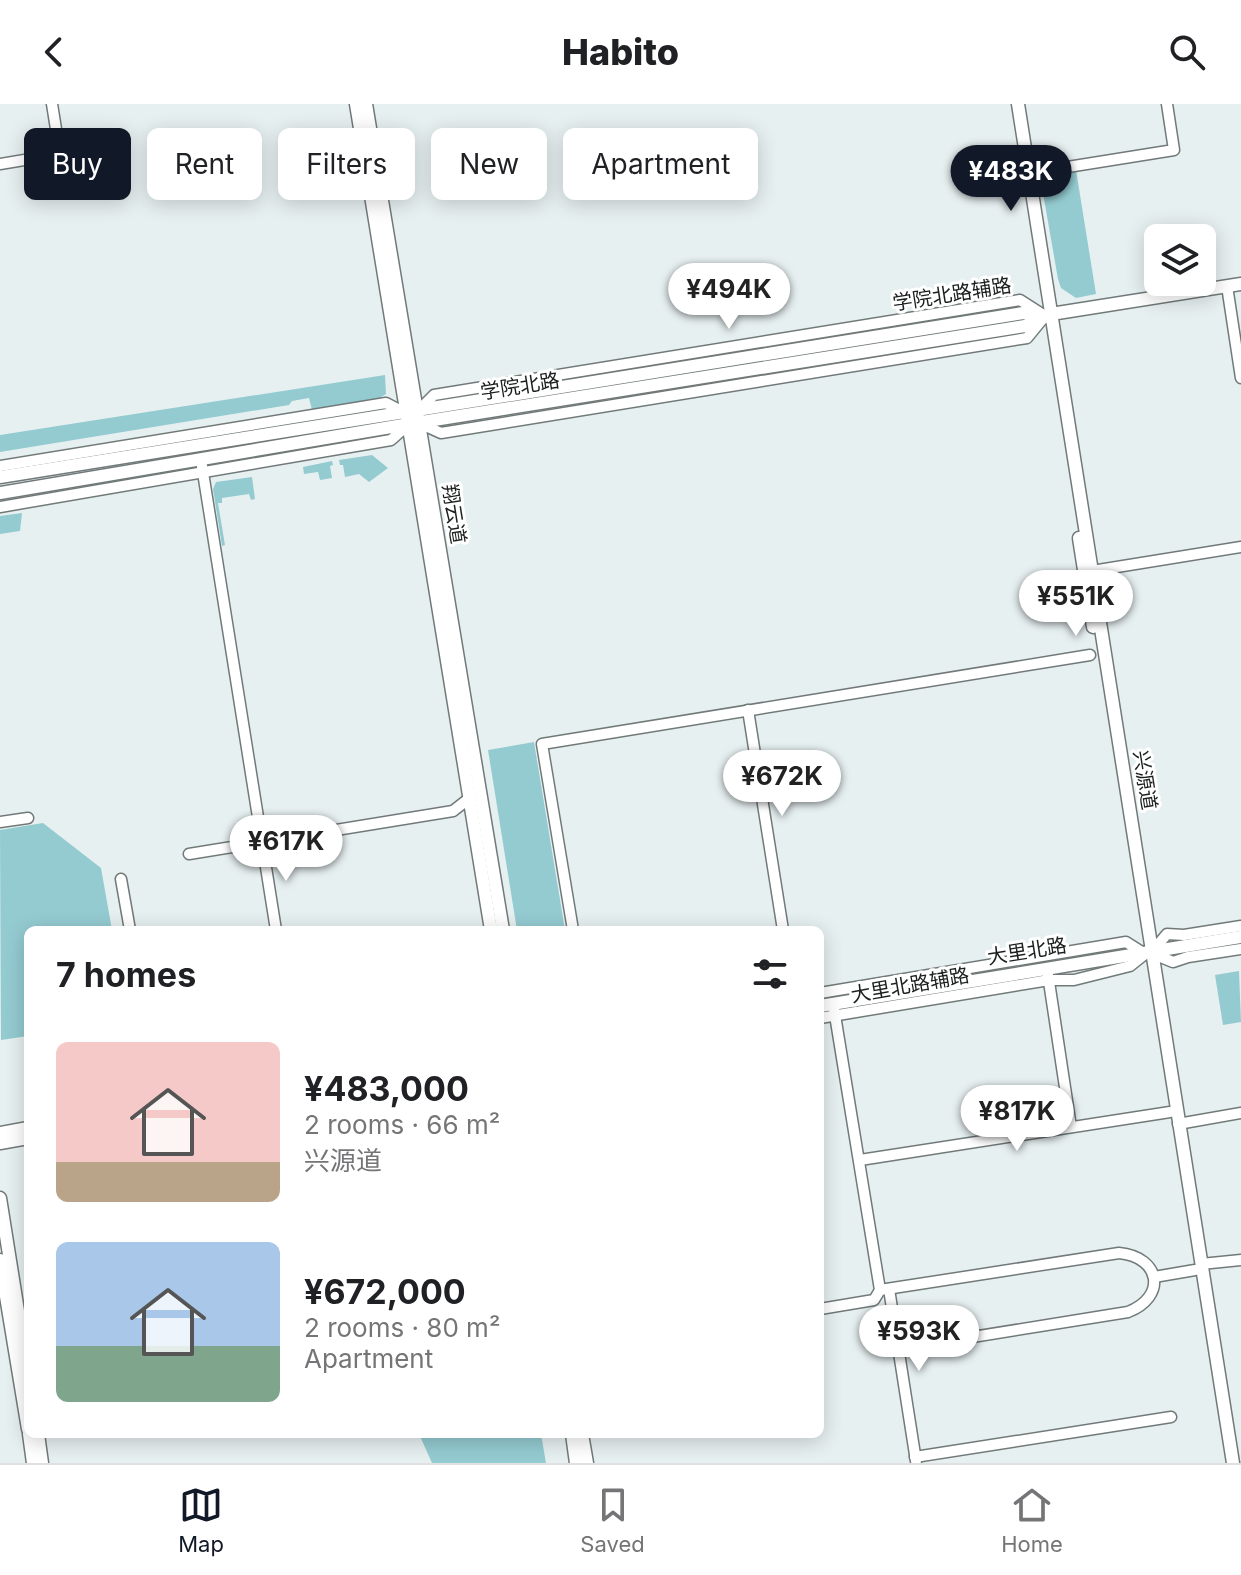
<!DOCTYPE html>
<meta charset="utf-8">
<style>
body{margin:0;font-family:Inter,"Noto Sans SC",sans-serif;background:#f6f6f6;color:#202124;height:100vh;display:flex;flex-direction:column;font-size:30px;white-space:nowrap}
*{box-sizing:border-box;margin:0}
p{font-size:26px;color:#757577}
.icon{flex:none;width:44px;height:44px;fill:none;stroke:currentColor;stroke-width:2;stroke-linecap:round;stroke-linejoin:round}
.map{position:relative;flex:1;overflow:hidden}
.side{position:absolute;left:24px;top:822px;width:800px;height:512px;display:flex;flex-direction:column;background:#fff;border-radius:12px;box-shadow:0 4px 20px #0003}
.side>*{flex:none}
.guide{position:absolute;left:24px;top:24px;width:800px;height:72px;display:flex;gap:16px}
.buttons{position:absolute;left:1144px;top:120px;display:grid;gap:16px}
.buttons a{display:grid;place-items:center;width:72px;height:72px;border-radius:12px;background:#fff;box-shadow:0 4px 20px #0003;font-size:40px}
.price{position:absolute;translate:-50% -68px;padding:0 18px;border-radius:28px;background:#fff;color:#222;font-size:26px;line-height:52px;filter:drop-shadow(0 2px 4px #0008)}
.price::after{content:'';position:absolute;left:50%;top:48px;width:24px;height:18px;margin-left:-12px;background:inherit;clip-path:polygon(0 0,100% 0,50% 100%)}
.price.on{background:#111827;color:#fff}
ul{padding:0;list-style:none}
li{display:flex;align-items:center;gap:24px;height:200px;padding:0 32px}
li span{display:grid;place-items:center;flex:none;width:224px;height:160px;border-radius:12px;color:#555}
li>.icon{margin-inline-start:auto}
span .icon{width:96px;height:96px;fill:#fffc;stroke-width:1}
li b{font-size:34px}
h2{display:flex;justify-content:space-between;align-items:center;height:96px;padding:0 32px;font-size:34px}
.pill{padding:0 28px;border-radius:12px;background:#fff;box-shadow:0 4px 20px #0003;font-size:28px;line-height:72px}
.pill.on{background:#111827;color:#fff}
header{display:flex;justify-content:space-between;align-items:center;height:104px;padding:0 32px;background:#fff;font-size:36px;font-weight:800}
.menu{display:flex;justify-content:space-around;align-items:center;height:112px;border-top:2px solid #e0e0e0;background:#fff;font-size:22px;color:#757577}
.menu a{display:grid;justify-items:center;gap:4px}
.menu .on{color:#111827}
.map>svg:first-child{display:block}
.green{fill:#94cbd1}
.lines{fill:none;stroke-linecap:round;stroke-linejoin:round}
.minor-casing{stroke:#717979;stroke-width:13}
.major-casing{stroke:#717979;stroke-width:15}
.minor{stroke:#fff;stroke-width:10}
.major{stroke:#fff;stroke-width:12}
.labels{text-anchor:middle;stroke-width:6;stroke-linejoin:round;paint-order:stroke}
.street-label{font-size:20px;fill:#1c1f1f;stroke:#fff}
</style>
<header><svg class="icon" aria-label="back" viewBox="0 0 24 24"><path d="M15 5l-7 7 7 7"/></svg>Habito<svg class="icon" aria-label="search" viewBox="0 0 24 24"><circle cx="10" cy="10" r="6"/><path d="M15 15l6 6"/></svg></header>
<div class="map">
<svg width="1241" height="1359" viewBox="0 0 1241 1359">
<rect width="100%" height="100%" fill="#e7f0f1"/>
<g class="green">
<path d="M1076,66L1096,190L1076,194L1061,184L1058,175L1040,72Z"/>
<path d="M385,271L386,290L378,295L312,306L309,294L292,297L289,301L0,348V331Z"/>
<path d="M372,351L388,364L369,378L359,370L345,373L343,361H340L339,356Z"/>
<path d="M332,357L333,361L330,362L332,374L320,376L318,368L304,370L303,363Z"/>
<path d="M252,373L255,395L251,396L249,390L222,394V399H218L225,441L222,442L213,385L216,378Z"/>
<path d="M22,409L20,427L0,430V412Z"/>
<path d="M534,638L565,826H517L488,646Z"/>
<path d="M43,719L101,764L112,826H28V932L1,936L0,726Z"/>
<path d="M1239,867L1241,918L1223,921L1215,871Z"/>
<path d="M419,1330H541L546,1359H432Z"/>
</g>
<g class="lines">
<g class="minor-casing">
<g id="minor">
<path d="M0,60L60,50L52,0"/>
<path d="M1024,70L1174,46L1167,0"/>
<path d="M1227,182L1241,274"/>
<path d="M418,307L434,291L1020,196L1045,212L1027,234L441,329L419,319"/>
<path d="M201,356L276,826"/>
<path d="M0,362L386,299L405,309"/>
<path d="M0,403L391,336L409,320"/>
<path d="M1092,467L1241,443"/>
<path d="M748,606L783,826"/>
<path d="M0,718L28,714"/>
<path d="M189,750L453,707L471,693"/>
<path d="M121,775L130,826"/>
<path d="M1241,822L1184,831L1167,830L1151,849L1173,858L1188,853L1241,845"/>
<path d="M573,826L542,640L1090,551"/>
<path d="M1048,871L1071,1023"/>
<path d="M820,889L1126,838L1145,850L1130,862L1074,876H1049L820,914"/>
<path d="M833,899L880,1186L1119,1149C1161,1153 1167,1193 1128,1208L898,1245"/>
<path d="M1178,1020L1241,1009"/>
<path d="M860,1056L1170,1008"/>
<path d="M1201,1160L1241,1156"/>
<path d="M1154,1173L1195,1166"/>
<path d="M889,1185L916,1357"/>
<path d="M820,1205L874,1196L880,1186"/>
<path d="M915,1353L1171,1313"/>
</g>
</g>
<g class="major-casing">
<g id="major">
<path d="M356,0L491,826"/>
<path d="M366,0L503,826"/>
<path d="M1018,0L1233,1359"/>
<path d="M0,373L1023,209L1045,212"/>
<path d="M0,389L409,320L1025,222L1051,210L1241,180"/>
<path d="M1079,434L1093,523"/>
<path d="M820,902L1241,833"/>
<path d="M0,1029L28,1024"/>
<path d="M0,1039L28,1034"/>
<path d="M0,1094L28,1270"/>
<path d="M0,1156L28,1325"/>
<path d="M29,1330L33,1359"/>
<path d="M38,1330L42,1359"/>
<path d="M572,1330L576,1359"/>
<path d="M582,1330L587,1359"/>
</g>
</g>
<use href="#minor" class="minor"/>
<use href="#major" class="major"/>
</g>
<g class="labels">
<g class="street-label">
<text transform="translate(952 190) rotate(-9)" y="7">学院北路辅路</text>
<text transform="translate(520 282) rotate(-9)" y="7">学院北路</text>
<text transform="translate(454 410) rotate(81)" y="7">翔云道</text>
<text transform="translate(1145 676) rotate(81)" y="7">兴源道</text>
<text transform="translate(1027 847) rotate(-9)" y="7">大里北路</text>
<text transform="translate(910 881) rotate(-10)" y="7">大里北路辅路</text>
</g>
</g>
</svg>
<div class="buttons">
<a><svg class="icon" aria-label="layers" viewBox="0 0 24 24"><path d="M12 4l9 5-9 5-9-5zM3 14l9 5 9-5"/></svg></a>
</div>
<b class="price on" style="left:1011px;top:109px">¥483K</b>
<b class="price" style="left:729px;top:227px">¥494K</b>
<b class="price" style="left:1076px;top:534px">¥551K</b>
<b class="price" style="left:782px;top:714px">¥672K</b>
<b class="price" style="left:286px;top:779px">¥617K</b>
<b class="price" style="left:1017px;top:1049px">¥817K</b>
<b class="price" style="left:919px;top:1269px">¥593K</b>
<div class="guide">
<a class="pill on">Buy</a>
<a class="pill">Rent</a>
<a class="pill">Filters</a>
<a class="pill">New</a>
<a class="pill">Apartment</a>
</div>
<section class="side">
<h2>7 homes<svg class="icon" aria-label="filters" viewBox="0 0 24 24"><path d="M4 7h16M4 17h16"/><circle cx="9" cy="7" r="2"/><circle cx="15" cy="17" r="2"/></svg></h2>
<ul>
<li><span style="background:linear-gradient(#f6c9c9 75%,#b9a48a 0)"><svg class="icon" aria-label="home" viewBox="0 0 24 24"><path d="M3 11l9-7 9 7M6 9v11h12V9"/></svg></span><div><b>¥483,000</b><p>2 rooms · 66 m²</p><p>兴源道</p></div></li>
<li><span style="background:linear-gradient(#a9c7e8 65%,#7fa58c 0)"><svg class="icon" aria-label="home" viewBox="0 0 24 24"><path d="M3 11l9-7 9 7M6 9v11h12V9"/></svg></span><div><b>¥672,000</b><p>2 rooms · 80 m²</p><p>Apartment</p></div></li>
</ul>
</section>
</div>
<nav class="menu">
<a class="on"><svg class="icon" aria-label="map" viewBox="0 0 24 24"><path d="M3 6l6-2 6 2 6-2v14l-6 2-6-2-6 2zM9 4v14M15 6v14"/></svg>Map</a>
<a><svg class="icon" aria-label="saved" viewBox="0 0 24 24"><path d="M7 4h10v16l-5-4-5 4z"/></svg>Saved</a>
<a><svg class="icon" aria-label="home" viewBox="0 0 24 24"><path d="M3 11l9-7 9 7M6 9v11h12V9"/></svg>Home</a>
</nav>
